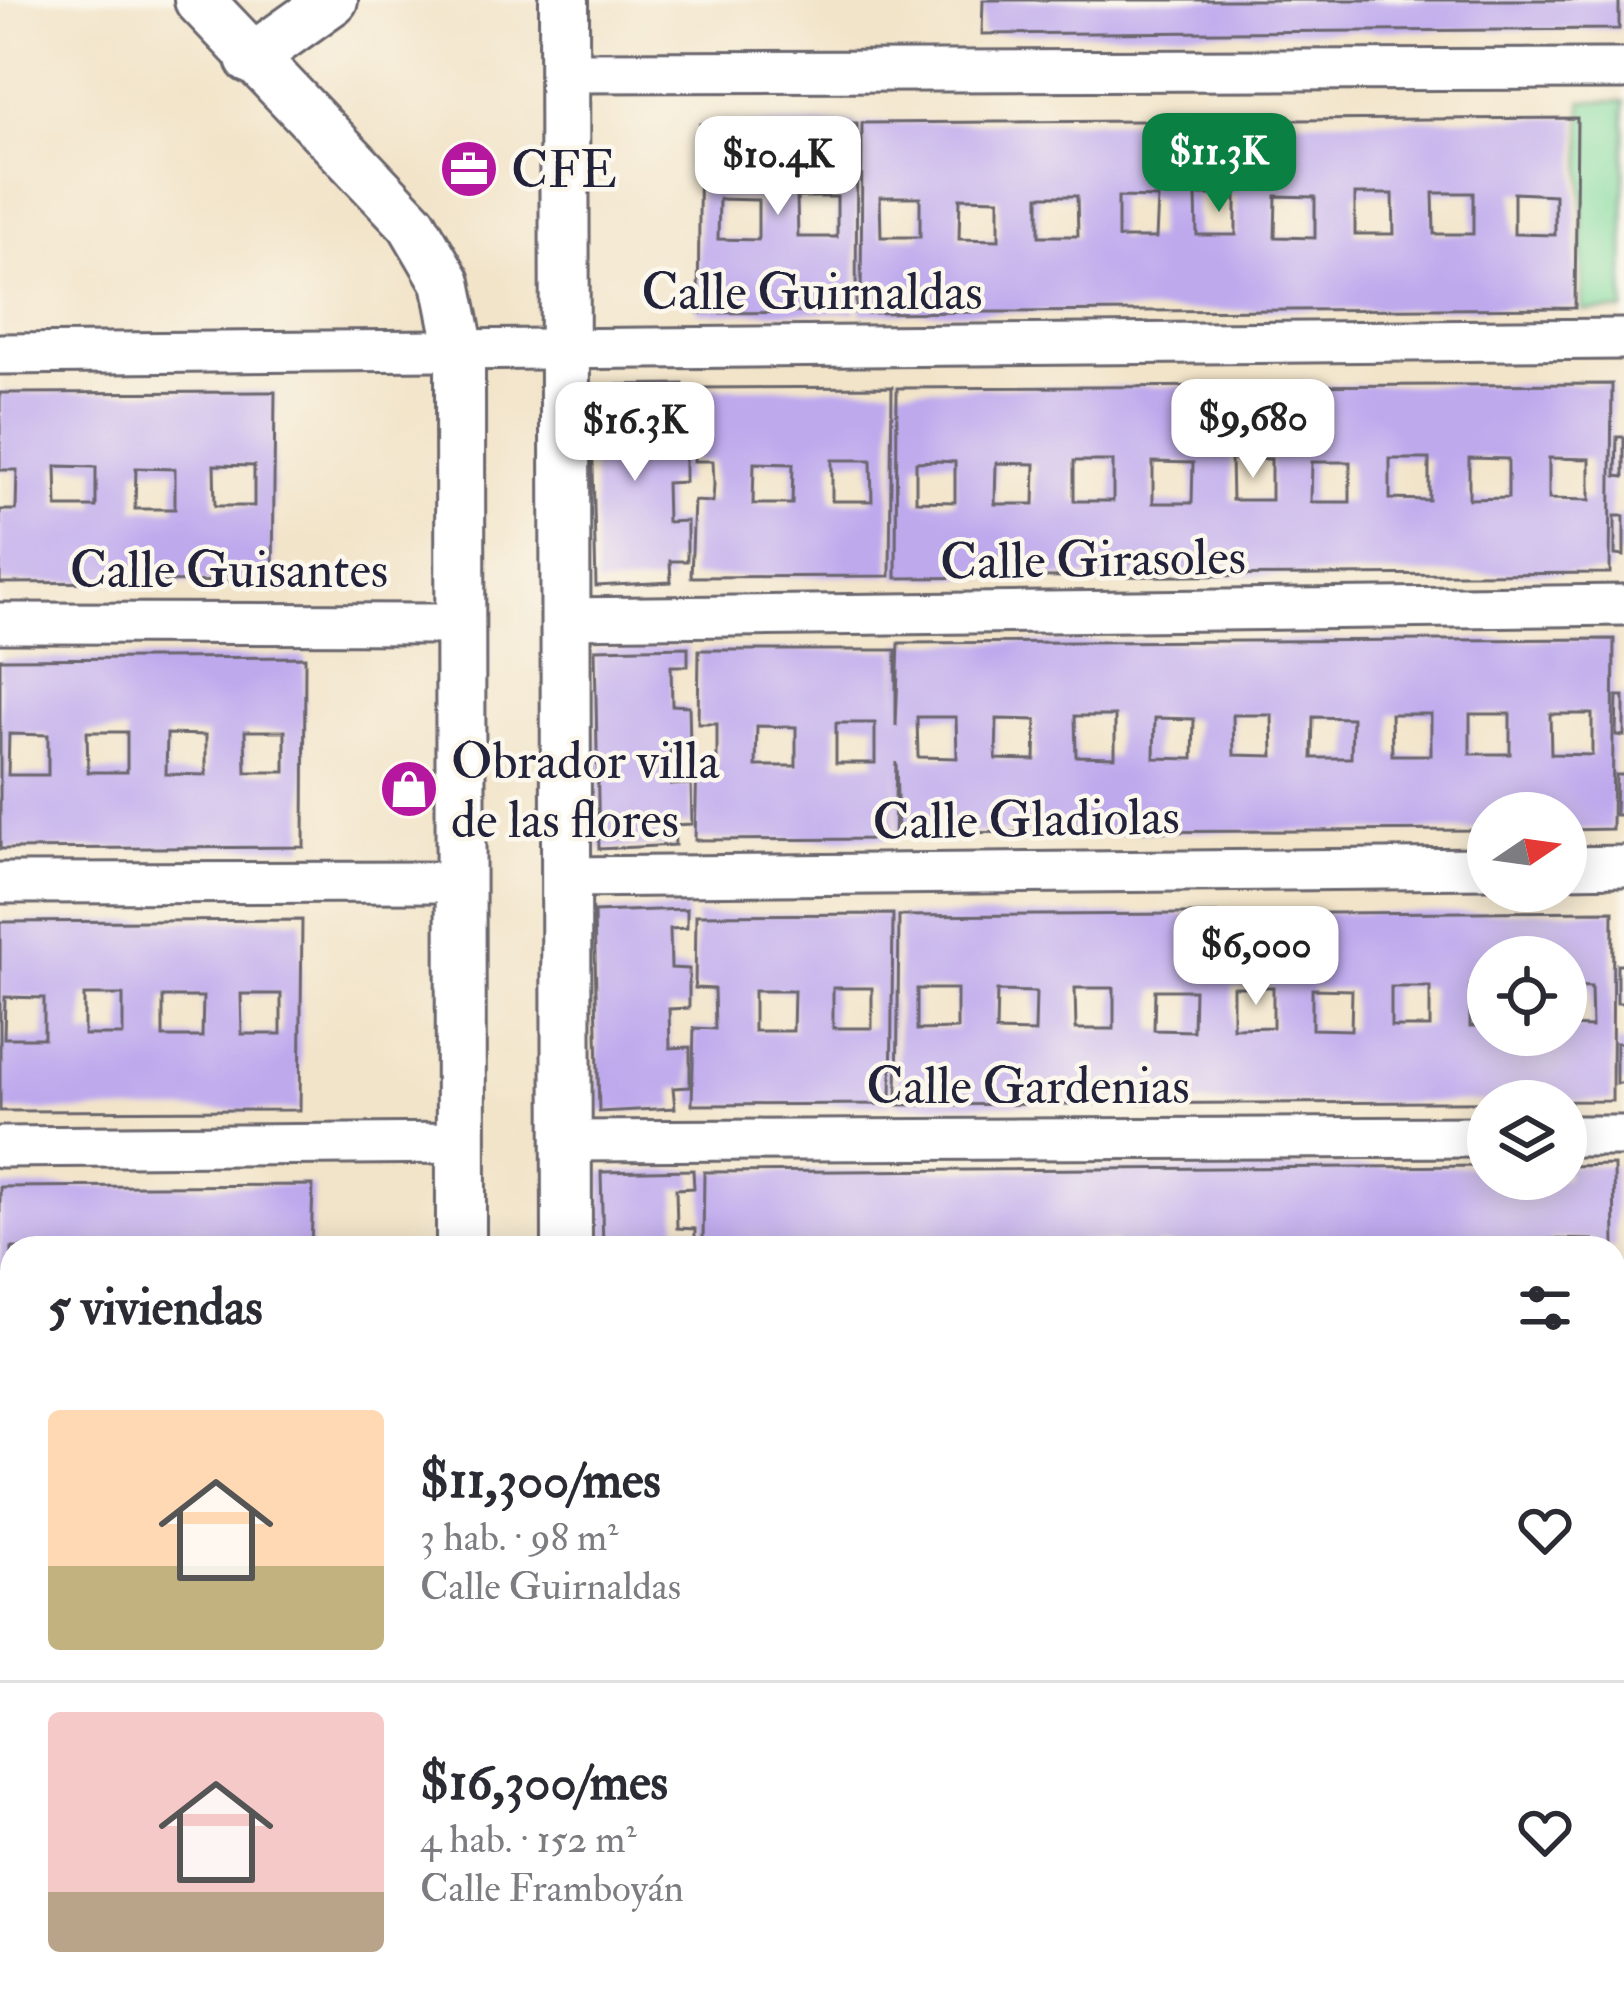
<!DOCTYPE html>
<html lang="es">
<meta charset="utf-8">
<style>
body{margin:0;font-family:"IM FELL Double Pica",serif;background:#f7f7f7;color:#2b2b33;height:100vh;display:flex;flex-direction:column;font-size:45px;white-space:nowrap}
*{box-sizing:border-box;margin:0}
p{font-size:39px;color:#7c7c81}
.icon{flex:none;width:66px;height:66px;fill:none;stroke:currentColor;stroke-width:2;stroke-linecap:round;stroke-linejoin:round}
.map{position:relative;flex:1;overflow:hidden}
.drawer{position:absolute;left:0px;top:1236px;width:1626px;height:771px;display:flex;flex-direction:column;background:#fff;border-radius:36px 36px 0 0;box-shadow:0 6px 30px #0003}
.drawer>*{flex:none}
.needle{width:78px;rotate:77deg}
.controls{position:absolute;left:1467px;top:792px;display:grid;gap:24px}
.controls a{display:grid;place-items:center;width:120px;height:120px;border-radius:50%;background:#fff;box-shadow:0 6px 30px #0003;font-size:60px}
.price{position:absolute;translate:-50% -102px;padding:0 27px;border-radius:24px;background:#fff;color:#222;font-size:39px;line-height:78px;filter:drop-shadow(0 3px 6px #0008)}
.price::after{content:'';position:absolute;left:50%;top:72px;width:36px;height:27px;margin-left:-18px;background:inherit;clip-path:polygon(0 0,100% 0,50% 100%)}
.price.current{background:#0b8043;color:#fff}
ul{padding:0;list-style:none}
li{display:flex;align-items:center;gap:36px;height:300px;padding:0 48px}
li+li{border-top:3px solid #e1e1e2}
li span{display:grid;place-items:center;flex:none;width:336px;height:240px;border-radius:12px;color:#555}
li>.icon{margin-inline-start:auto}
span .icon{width:144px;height:144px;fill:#fffc;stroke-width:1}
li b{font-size:51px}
h2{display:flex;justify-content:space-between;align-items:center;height:144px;padding:0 48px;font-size:51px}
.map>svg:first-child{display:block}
.green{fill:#83da9d;stroke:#527e6c;stroke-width:3}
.building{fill:#bea9ed;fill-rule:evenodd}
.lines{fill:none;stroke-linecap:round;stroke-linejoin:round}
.service-casing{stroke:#6b666d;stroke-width:27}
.minor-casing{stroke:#6b666d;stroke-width:45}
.tertiary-casing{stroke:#6b666d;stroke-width:54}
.service{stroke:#fff;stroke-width:21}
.minor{stroke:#fff;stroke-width:39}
.tertiary{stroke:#fff;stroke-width:48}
.labels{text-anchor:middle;stroke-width:9;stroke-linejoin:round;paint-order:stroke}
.poi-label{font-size:51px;fill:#22223b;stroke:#fbf7ec;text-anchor:start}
.street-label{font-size:51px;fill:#22223b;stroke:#fbf7ec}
</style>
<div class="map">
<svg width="1624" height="2005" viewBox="0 0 1624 2005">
<rect width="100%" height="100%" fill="#fbf7ec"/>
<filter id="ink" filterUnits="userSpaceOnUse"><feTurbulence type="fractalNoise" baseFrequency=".00833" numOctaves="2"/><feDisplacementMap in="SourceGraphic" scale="24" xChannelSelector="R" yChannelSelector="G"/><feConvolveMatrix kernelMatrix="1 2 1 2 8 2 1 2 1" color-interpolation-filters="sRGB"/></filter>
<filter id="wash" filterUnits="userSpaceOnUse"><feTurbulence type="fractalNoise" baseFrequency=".004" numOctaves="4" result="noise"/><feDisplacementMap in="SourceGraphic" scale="48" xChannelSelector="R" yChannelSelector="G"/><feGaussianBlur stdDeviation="2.7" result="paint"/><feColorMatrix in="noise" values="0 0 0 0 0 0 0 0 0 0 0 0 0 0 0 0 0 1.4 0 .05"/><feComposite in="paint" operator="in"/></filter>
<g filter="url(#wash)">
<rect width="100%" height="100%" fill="#f2e4c9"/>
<path class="green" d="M1582,101H1624V311H1583Z"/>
<g id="blocks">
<g class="building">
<path d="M983,0H1619V29L982,34Z"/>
<path d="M1577,118L1575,308L861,313L862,123ZM1433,193H1473V234H1434ZM1514,193L1555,195V235L1514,234ZM1355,194H1393L1394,234H1355ZM1196,195H1236V235H1197ZM1039,196H1077L1078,236H1039ZM1276,196L1315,197V238L1275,237ZM880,197H920V237H881ZM1118,197L1158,198L1156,238H1118ZM960,198L999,199V240L959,239Z"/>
<path d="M857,123L856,312L698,313L700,124ZM797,197H837V237H798ZM719,199L758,200V240L718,239Z"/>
<path d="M683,384L684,402L666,403L667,442L685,443V482L666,483L667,522L687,521V561H670L671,582L596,586L591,385Z"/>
<path d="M1612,384L1610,573L896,578L897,388ZM1469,458L1508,459V498L1469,499ZM1549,458L1590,459V500L1549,499ZM1231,459H1271V500H1232ZM1390,459H1429V500L1390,499ZM936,461L955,462V502L916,501V462ZM1074,461H1113V501H1074ZM1153,462L1193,463L1192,503H1153ZM1312,462H1350V502H1311ZM996,463L1035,464L1034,504H995Z"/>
<path d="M892,387L890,576L691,577L694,501L713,502L714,484L713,461H694L695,388ZM832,460H871L872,501H832ZM754,463L793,464L792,504H753Z"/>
<path d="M275,392L273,581L0,583V510H16L17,470H0V393ZM214,465L254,466V506H215ZM56,466L96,467V507H57ZM136,468L175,469V509H135Z"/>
<path d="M1617,437H1624V477L1616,476Z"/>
<path d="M1615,516H1624V556L1615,555Z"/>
<path d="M1614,639L1612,829L1566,830V813H1488V830L898,833L896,762L894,839L695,840L697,763L717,764V724H698L699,650H896V727L899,643ZM1391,714H1431V755H1392ZM1470,714H1510V754H1470ZM1550,714H1592V755L1551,754ZM1233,715H1272L1273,756L1234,755ZM1075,716H1115V757L1076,756ZM917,717H956L957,758L918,757ZM1313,717L1352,718L1351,758H1312ZM1155,718L1194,719L1193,759L1154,758ZM997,719L1036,720L1035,760L996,759ZM836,723H875V763H836ZM757,726L796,727V766H756Z"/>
<path d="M688,647V666H671L672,705L689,706L690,745L670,746L671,785L691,784L692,824L674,825L675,845L599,849L595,649Z"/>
<path d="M305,657L304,847L0,849V659ZM245,731H285V772H246ZM87,732H127V772H88ZM9,734L48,735V775H8ZM167,734L206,735V775L166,774Z"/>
<path d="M1617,696H1624V736L1616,735Z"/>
<path d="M1616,775H1624V815H1615Z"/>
<path d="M687,909V928L670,929L671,968L689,969V1008L669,1009L670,1048L690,1047V1087L673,1088L675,1108L599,1112L594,912Z"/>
<path d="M1613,911L1612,1101L897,1105L899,916ZM1488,957H1566V986L1591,987L1592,1027L1566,1026V1035H1488V1026H1470V986H1488ZM1233,987H1273V1027L1233,1028ZM1391,987H1430V1027H1391ZM1075,988H1114V1029H1076ZM917,989H957V1029L917,1030ZM1312,989L1352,990L1351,1030L1312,1029ZM1155,990H1194L1193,1031L1154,1030ZM997,991L1036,992L1035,1032L996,1031Z"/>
<path d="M893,914L891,1104L692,1105L694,1028L715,1029L714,989L695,988L696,915ZM833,988H872V1028H833ZM754,991H794L793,1031H754Z"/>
<path d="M302,920L300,1110L0,1111V922ZM241,994H281V1034H242ZM84,995H123V1035H84ZM5,997L44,998V1038H4ZM163,997H203L202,1037H163Z"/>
<rect x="1617" y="964" width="7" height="39"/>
<rect x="1616" y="1043" width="8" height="40"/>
<path d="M1614,1165L1615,1248H1593V1240L1551,1239V1248H1511V1240H1471V1248L1392,1240V1248L1314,1243V1248H1273V1241L1255,1240L1234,1241V1248L1156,1244V1248H1116V1242H1076V1248H958L957,1243L939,1242L918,1243V1248L703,1245L704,1172L1488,1166V1179H1566V1166Z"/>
<path d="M693,1170L694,1188L676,1189L677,1228L695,1229V1248H603L601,1172Z"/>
<path d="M313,1185L311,1248H12V1376H0V1187Z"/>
<rect x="1614" y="1434" width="4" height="117"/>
<rect x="0" y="1450" width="12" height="190"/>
<rect x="1614" y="1761" width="10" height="74"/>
<rect x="0" y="1768" width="12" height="190"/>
<rect x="1614" y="1875" width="10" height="76"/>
</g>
</g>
</g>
<g filter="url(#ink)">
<use href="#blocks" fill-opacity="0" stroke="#6b666d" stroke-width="3"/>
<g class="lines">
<g class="service-casing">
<path id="service" d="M471,1995V2005"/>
</g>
<g class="minor-casing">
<g id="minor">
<path d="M564,72L1624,69"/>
<path d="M0,354L1624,339"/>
<path d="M564,618L1624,605"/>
<path d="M0,623L457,624"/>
<path d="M1566,867L1624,866"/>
<path d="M566,877L1488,868"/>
<path d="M0,883L457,882"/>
<path d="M1566,1136H1624"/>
<path d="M568,1141L1488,1137"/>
<path d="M0,1147L459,1143"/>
<path d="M1614,1396H1624"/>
<path d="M0,1411H12"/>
<path d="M0,1993H12"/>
<path d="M1614,1993H1624"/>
</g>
</g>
<g class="tertiary-casing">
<g id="tertiary">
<path d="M199,0L412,224L446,282L460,351L461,1248"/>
<path d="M564,0L567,1248"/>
<path d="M250,59L333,0"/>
<path d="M1614,1668H1624"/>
<path d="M0,1677H12"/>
<path d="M1614,1721H1624"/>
<path d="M0,1729H12"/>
</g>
</g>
<use href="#service" class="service"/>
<use href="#minor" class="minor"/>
<use href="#tertiary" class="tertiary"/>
</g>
</g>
<defs>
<g id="office-disc" transform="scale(3)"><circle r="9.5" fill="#b5179e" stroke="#fbf7ec"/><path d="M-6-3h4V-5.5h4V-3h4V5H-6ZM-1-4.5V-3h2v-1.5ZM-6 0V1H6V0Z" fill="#fff"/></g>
<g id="shop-disc" transform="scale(3)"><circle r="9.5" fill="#b5179e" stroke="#fbf7ec"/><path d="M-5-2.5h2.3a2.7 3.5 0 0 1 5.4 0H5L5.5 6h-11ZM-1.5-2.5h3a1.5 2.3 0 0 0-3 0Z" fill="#fff"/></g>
</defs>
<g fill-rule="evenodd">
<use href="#office-disc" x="469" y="169"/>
<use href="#shop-disc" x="409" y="789"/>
</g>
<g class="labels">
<g class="poi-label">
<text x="511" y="187">CFE</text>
<text x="451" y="778">Obrador villa<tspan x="451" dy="59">de las flores</tspan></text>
</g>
<g class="street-label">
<text x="812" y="309">Calle Guirnaldas</text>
<text transform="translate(1093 558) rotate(-1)" y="18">Calle Girasoles</text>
<text x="229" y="587">Calle Guisantes</text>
<text transform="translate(1026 818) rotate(-1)" y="18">Calle Gladiolas</text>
<text x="1028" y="1103">Calle Gardenias</text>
</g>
</g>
</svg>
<div class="controls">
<a><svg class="needle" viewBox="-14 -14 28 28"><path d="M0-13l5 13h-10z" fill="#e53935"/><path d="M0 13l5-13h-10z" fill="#7c7c81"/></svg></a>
<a><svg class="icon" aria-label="locate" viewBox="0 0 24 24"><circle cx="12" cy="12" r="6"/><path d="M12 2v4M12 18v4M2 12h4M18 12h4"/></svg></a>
<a><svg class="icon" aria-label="layers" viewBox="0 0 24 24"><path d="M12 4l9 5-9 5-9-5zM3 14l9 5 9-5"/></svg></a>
</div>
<b class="price current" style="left:1219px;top:215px">$11.3K</b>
<b class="price" style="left:778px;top:218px">$10.4K</b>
<b class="price" style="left:1253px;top:481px">$9,680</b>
<b class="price" style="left:635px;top:484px">$16.3K</b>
<b class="price" style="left:1256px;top:1008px">$6,000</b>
<section class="drawer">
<h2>5 viviendas<svg class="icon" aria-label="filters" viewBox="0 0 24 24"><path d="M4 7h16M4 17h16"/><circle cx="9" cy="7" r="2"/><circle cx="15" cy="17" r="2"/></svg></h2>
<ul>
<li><span style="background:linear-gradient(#ffd9b3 65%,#c2b280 0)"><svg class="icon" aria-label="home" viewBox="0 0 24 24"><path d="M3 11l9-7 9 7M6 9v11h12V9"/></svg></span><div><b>$11,300/mes</b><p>3 hab. · 98 m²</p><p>Calle Guirnaldas</p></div><svg class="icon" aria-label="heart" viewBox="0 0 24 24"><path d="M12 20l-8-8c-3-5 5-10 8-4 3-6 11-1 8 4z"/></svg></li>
<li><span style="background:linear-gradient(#f6c9c9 75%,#b9a48a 0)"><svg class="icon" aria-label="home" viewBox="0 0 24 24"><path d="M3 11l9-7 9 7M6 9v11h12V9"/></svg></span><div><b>$16,300/mes</b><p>4 hab. · 152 m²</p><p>Calle Framboyán</p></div><svg class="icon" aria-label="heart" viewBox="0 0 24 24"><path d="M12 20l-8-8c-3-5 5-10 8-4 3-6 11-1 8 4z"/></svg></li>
</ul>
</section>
</div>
